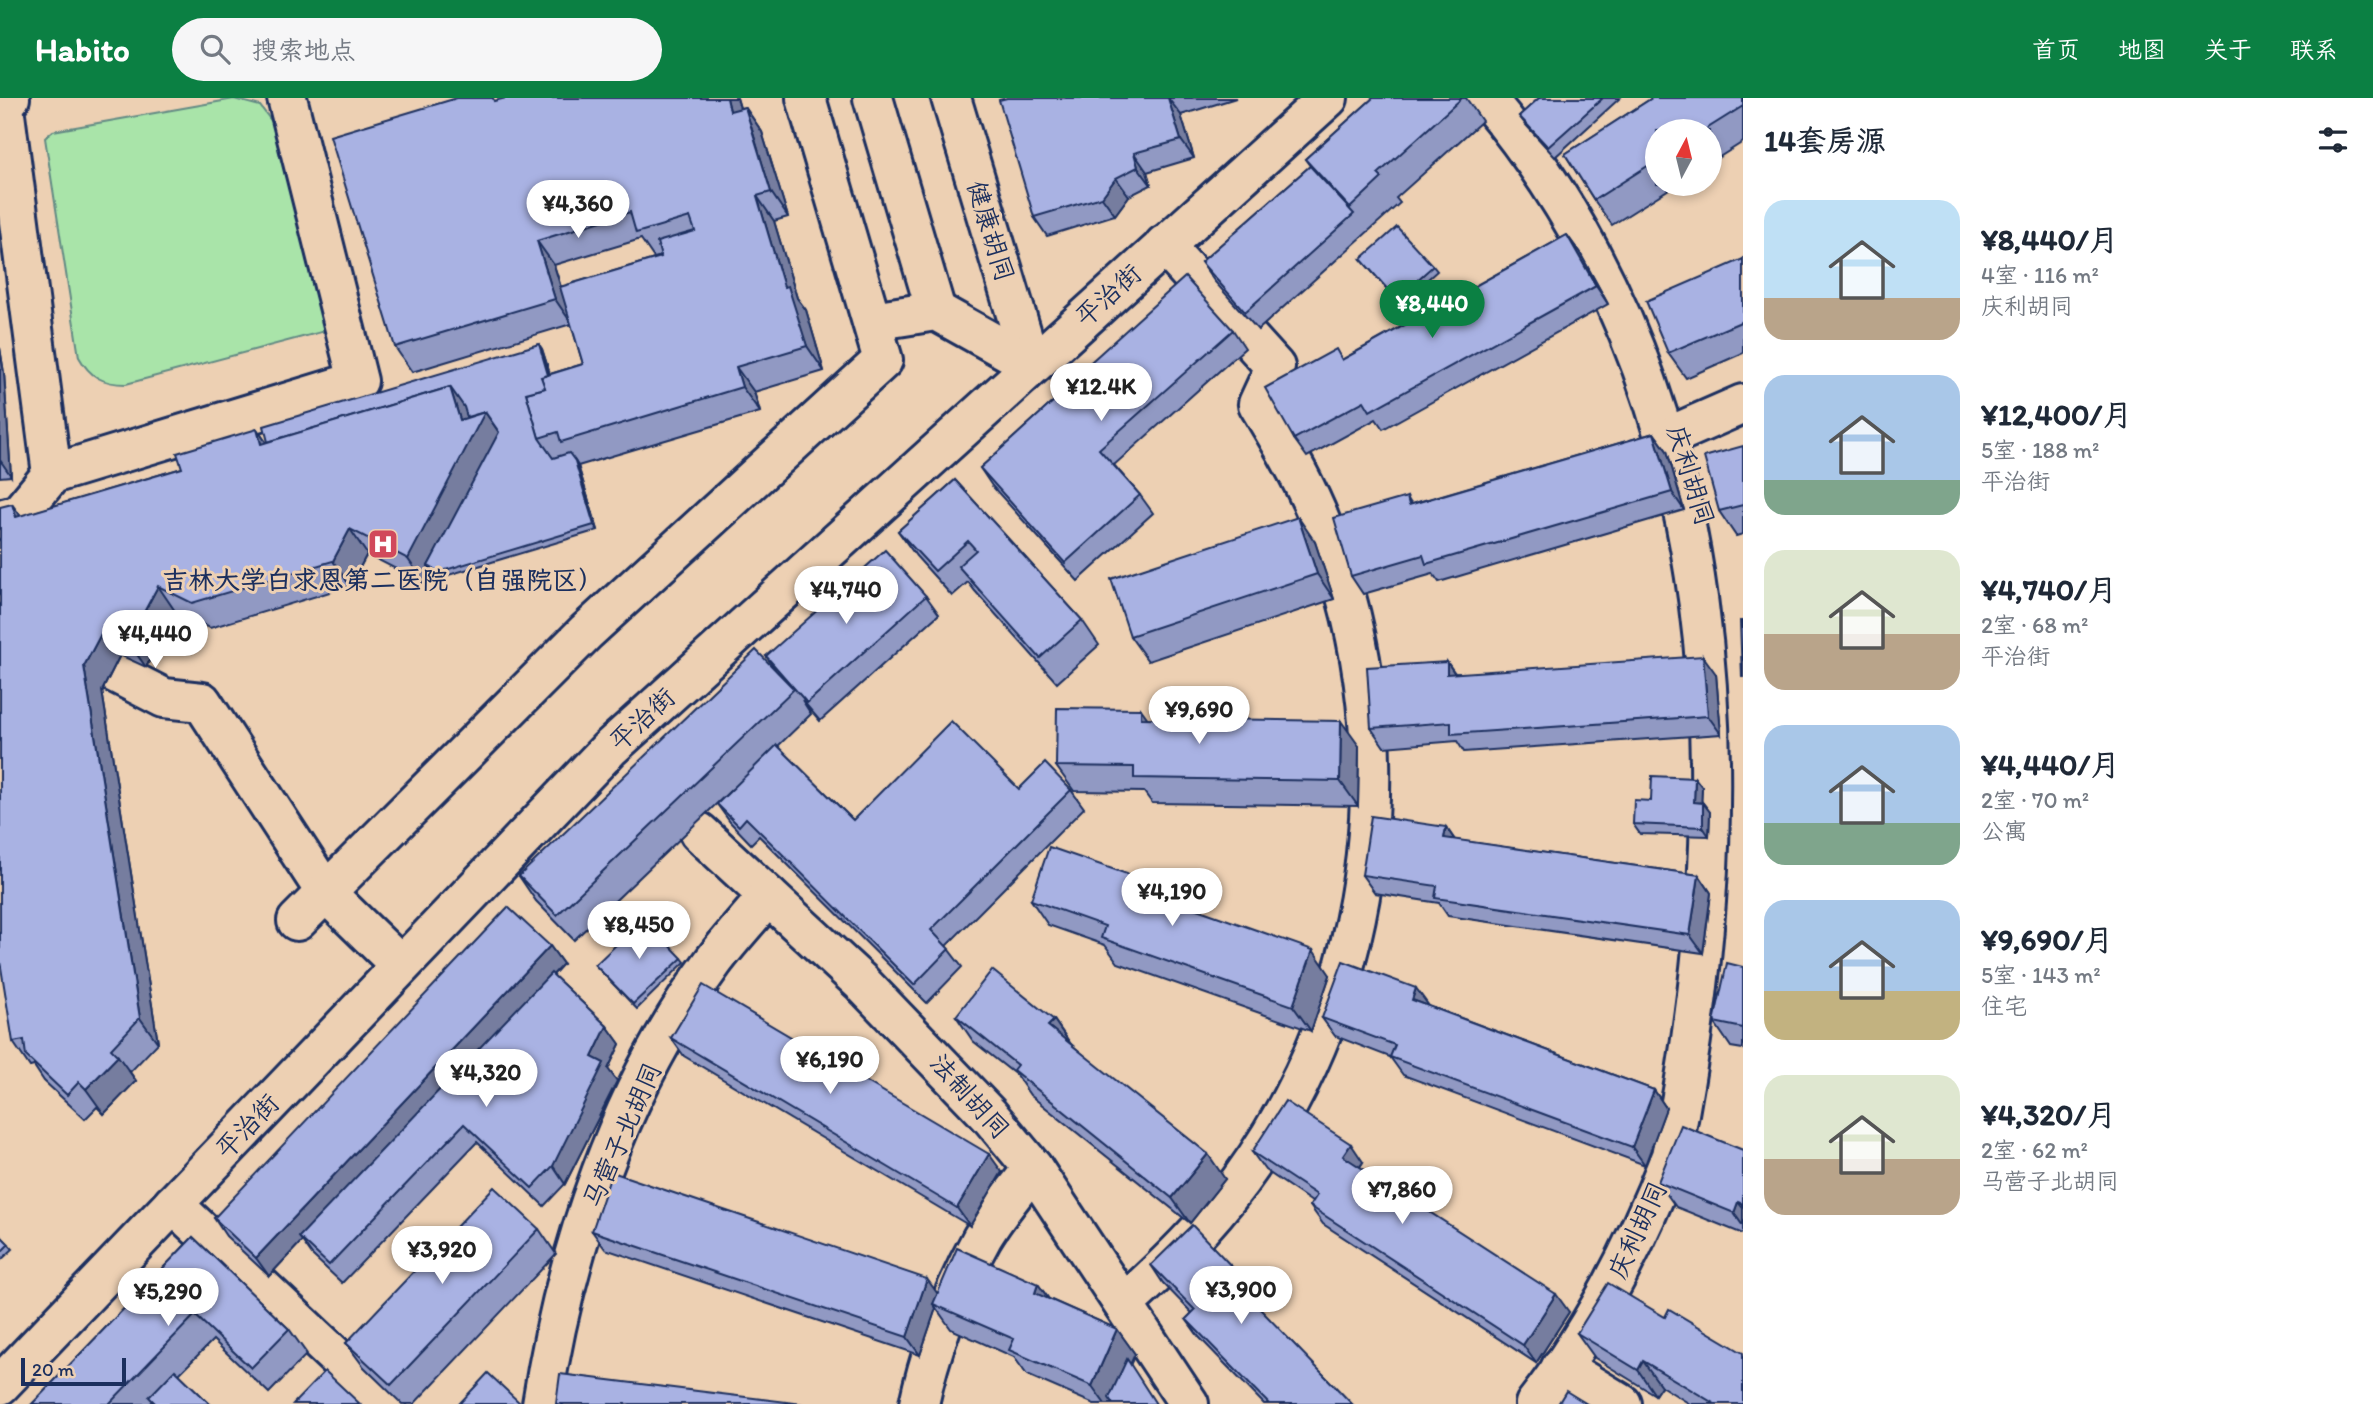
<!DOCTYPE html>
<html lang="zh">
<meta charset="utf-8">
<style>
body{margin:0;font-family:Itim,"LXGW WenKai TC",sans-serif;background:#f6f6f7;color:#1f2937;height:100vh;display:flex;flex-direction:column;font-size:26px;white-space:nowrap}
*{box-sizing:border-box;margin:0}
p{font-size:23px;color:#747a83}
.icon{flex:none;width:38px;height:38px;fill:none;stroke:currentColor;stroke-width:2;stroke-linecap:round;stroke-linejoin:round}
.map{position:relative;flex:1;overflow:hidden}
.side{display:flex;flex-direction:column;background:#fff;width:630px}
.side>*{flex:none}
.needle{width:46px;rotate:7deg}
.buttons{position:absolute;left:1645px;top:21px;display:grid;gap:14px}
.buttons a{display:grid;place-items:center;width:77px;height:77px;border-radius:50%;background:#fff;box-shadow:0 4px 10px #0003;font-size:35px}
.scale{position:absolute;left:21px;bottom:18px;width:105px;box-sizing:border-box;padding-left:7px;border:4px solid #1b2f5e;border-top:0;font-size:19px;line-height:24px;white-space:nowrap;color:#1b2f5e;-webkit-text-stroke:5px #edd0b3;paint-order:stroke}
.price{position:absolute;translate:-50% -60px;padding:0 16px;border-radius:24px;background:#fff;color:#222;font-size:23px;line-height:46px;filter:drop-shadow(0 2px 4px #0008)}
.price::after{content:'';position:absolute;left:50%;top:42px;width:21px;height:16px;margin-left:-10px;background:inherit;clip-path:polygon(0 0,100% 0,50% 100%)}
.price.current{background:#0b8043;color:#fff}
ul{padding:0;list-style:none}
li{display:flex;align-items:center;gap:21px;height:175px;padding:0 21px}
li span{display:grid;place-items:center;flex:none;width:196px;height:140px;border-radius:21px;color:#555}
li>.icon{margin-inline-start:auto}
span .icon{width:84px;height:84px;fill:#fffc;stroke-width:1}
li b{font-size:30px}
h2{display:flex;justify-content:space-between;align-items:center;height:84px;padding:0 21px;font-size:30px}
header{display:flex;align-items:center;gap:42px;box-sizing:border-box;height:98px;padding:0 35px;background:#0b8043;color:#fff}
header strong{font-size:33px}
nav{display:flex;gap:38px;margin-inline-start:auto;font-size:24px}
.search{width:490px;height:63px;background:#f6f6f7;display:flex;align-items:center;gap:18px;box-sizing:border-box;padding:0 24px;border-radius:38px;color:#747a83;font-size:26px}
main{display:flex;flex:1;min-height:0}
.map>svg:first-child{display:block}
.green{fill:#a9e4a9;stroke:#628a84;stroke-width:2}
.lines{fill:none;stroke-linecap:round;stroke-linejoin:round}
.minor-casing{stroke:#1b2f5e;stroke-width:44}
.minor{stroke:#edd0b3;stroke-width:38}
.wall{fill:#9199c3;stroke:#1b2f5e;stroke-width:2;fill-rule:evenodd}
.shaded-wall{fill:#767d9f;stroke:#1b2f5e;stroke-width:2}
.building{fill:#a9b2e3;stroke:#1b2f5e;stroke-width:2}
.labels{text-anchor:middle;stroke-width:6;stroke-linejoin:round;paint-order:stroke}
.street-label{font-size:26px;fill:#1b2f5e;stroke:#edd0b3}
.poi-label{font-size:26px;font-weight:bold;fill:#1b2f5e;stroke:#edd0b3}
</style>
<header>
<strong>Habito</strong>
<div class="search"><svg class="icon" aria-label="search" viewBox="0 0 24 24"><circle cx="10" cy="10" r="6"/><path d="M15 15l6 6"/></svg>搜索地点</div>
<nav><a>首页</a><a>地图</a><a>关于</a><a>联系</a></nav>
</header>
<main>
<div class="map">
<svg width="1743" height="1306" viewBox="0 0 1743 1306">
<rect width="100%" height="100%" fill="#edd0b3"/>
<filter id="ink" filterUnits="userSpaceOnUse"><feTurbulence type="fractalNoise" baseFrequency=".0143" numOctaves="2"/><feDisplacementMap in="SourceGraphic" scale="14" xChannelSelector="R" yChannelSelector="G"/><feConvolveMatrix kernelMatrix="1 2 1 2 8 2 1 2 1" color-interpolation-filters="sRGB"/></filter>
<g filter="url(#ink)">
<path class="green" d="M234,1L260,8L275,28L325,233L126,286C103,286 90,279 79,259L45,40L53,33Z"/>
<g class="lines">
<g class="minor-casing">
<g id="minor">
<path d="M10,0L3,1L52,376"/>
<path d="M873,0L936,213"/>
<path d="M951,0L1031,266"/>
<path d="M1486,0C1734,295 1743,696 1671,1058C1637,1145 1593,1232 1535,1306"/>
<path d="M872,223L936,213L1031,266"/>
<path d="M1679,334L1743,306"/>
<path d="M0,421L19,416L52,376L358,283L287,0"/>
<path d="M0,516L164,600L202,604L326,795L400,867"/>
<path d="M699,734L861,884L989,1017L1033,1070L1189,1306"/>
<path d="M297,823L586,534L883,262L806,0"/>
<path d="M173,1106L386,1306"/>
<path d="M1124,1206C1166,1168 1206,1129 1240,1083C1380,892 1410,631 1316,413C1300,376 1279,341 1258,306L1275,269L1164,147"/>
<path d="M1561,1269L1622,1306"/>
<path d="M0,1287L609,651L1328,0"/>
<path d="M542,1306C566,1151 619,991 713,864C730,841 750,820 768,798"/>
<path d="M919,1306C931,1249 954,1191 982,1140C996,1116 1016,1093 1033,1070"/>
</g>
</g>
<use href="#minor" class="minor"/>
</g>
<g class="wall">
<path d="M506,0H737L740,10L745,9L762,34L788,119L774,123L797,200L806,212L824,273L754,294L760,314L578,368L598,432L442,479L432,473L425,486L367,456L350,488L210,530L175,513L146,569L120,557L102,593L158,945L130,974L136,983L104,1016L97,1009L85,1021L44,983L34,968L30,969L13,944L21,418L182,370L257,331L266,344L542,251L550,276L583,266L571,226L412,274L395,249L499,2ZM641,141L654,160L661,158V159L561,189L554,167Z"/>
<path d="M1007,0H1236L1181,17L1194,60L1147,74L1151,87L1129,98L1115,117L1047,138L1034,119Z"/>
<path d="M1373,0H1466L1482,23L1396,100L1400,105L1258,232L1214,183L1201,164L1310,68L1305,61Z"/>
<path d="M1539,0H1620L1555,59L1526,27L1519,18Z"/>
<path d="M1652,0H1743V44L1710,65V33H1657V86H1677L1612,127L1594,102L1565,56Z"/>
<path d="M1567,137L1580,155L1608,206L1383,331L1376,321L1307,359L1294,341L1343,261Z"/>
<path d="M1361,161L1433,168L1437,173L1400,206Z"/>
<path d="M1743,161V255L1686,280L1668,255Z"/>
<path d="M1233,232L1245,250L1114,367L1140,397L1153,415L1078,483L992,388L980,370L1054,303L1052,299Z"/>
<path d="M0,250L4,275L11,378L0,379Z"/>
<path d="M1654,335L1667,353L1684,412L1439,484L1433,476L1363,496L1351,478L1407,399L1411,406Z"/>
<path d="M1743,348V436L1736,438L1719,413Z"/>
<path d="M955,382L1082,522L1099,547L1057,585L975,493L968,484L952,498L916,458L898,433Z"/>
<path d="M1315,444L1334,501L1148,563L1130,538Z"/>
<path d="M926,498L939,516L820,623L802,602L811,616L778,648L853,722L1019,691L1071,692L1084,710L946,848L962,869L927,905L759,738L751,746L730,724L717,706L732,691L574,842L536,803L519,778L775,571L766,558Z"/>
<path d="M1447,564L1455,575L1716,576L1721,636L1464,654L1457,643L1384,649L1371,630Z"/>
<path d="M1147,620L1359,648L1358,708L1152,705L1144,694L1074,693L1056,668Z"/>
<path d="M1695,680L1702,689L1701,705H1703L1710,714L1709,738L1640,736L1633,726L1651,703Z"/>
<path d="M1446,729L1455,742L1699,777L1711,795L1703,855L1448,818L1439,805L1375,795L1362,777Z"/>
<path d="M1140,791L1330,877L1311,933L1118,865L1105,847L1048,827L1031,802Z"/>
<path d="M550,848L563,866L553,877L607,928L620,946L608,971L617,983L565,1086L544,1108L477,1044L342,1185L312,1157L302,1143L269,1178L226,1138L214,1120Z"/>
<path d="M682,860L685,864L637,911L595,867Z"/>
<path d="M1743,869V951L1731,949L1714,924Z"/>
<path d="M1429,908L1654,992L1666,1010L1645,1067L1403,977L1390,959L1335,938L1322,920Z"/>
<path d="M956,918L1054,922L1071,946L1225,1081L1190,1125L1030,997L1016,977L973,943Z"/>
<path d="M671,940L1002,1074L970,1128L684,958Z"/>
<path d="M1743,1052V1136L1676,1109L1658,1084Z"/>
<path d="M1252,1054L1363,1064L1360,1069L1569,1214L1536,1265L1323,1126L1310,1108L1312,1104L1265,1072Z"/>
<path d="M539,1131L556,1156L414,1306H402L364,1269L346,1245Z"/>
<path d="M592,1133L938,1195L1038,1186L1049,1201L1117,1231L1135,1256L1112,1306H1094L1027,1277L1014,1259L951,1231L936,1210L920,1257L605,1151Z"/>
<path d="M0,1137L13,1151L0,1163Z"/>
<path d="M193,1139L289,1231L307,1256L269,1295L213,1242L179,1276L210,1306H155L152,1304L150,1306H32Z"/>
<path d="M1151,1167L1236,1173L1249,1191L1244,1195L1352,1306H1264L1199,1239L1186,1221L1192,1215L1163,1185Z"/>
<path d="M1665,1219L1743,1306H1690L1661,1288L1655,1297L1595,1260L1577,1235Z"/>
</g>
<g class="shaded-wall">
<path d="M727,0H737L748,38L730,13Z"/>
<path d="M1168,0L1181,17L1194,60L1181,42Z"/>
<path d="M745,9L762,34L788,119L771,94Z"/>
<path d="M1134,55L1147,74L1151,87L1138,69Z"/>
<path d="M1116,80L1129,98L1115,117L1102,99Z"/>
<path d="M757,98L774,123L797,200L806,212L824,273L807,248L784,189Z"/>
<path d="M1567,137L1580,155L1608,206L1596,188Z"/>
<path d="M537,143L554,167L572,226L555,201Z"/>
<path d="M539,246L542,251L562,315L559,310Z"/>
<path d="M0,250L4,275L11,378L0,362Z"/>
<path d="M736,269L754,294L760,314L742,289Z"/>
<path d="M450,289L485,314L502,339L428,468L432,473L425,486L408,461L460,322Z"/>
<path d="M257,331L274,356L261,346Z"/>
<path d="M1654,335L1667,353L1684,412L1672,394Z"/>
<path d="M575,363L578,368L598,432L594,427Z"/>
<path d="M12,406L30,431L16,419Z"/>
<path d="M1298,419L1315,444L1334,501L1317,476Z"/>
<path d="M350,431L367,456L350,488L333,463Z"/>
<path d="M158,488L175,513L146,569L128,544Z"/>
<path d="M103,532L120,557L102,593L158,945L140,920L84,568Z"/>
<path d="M1703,558L1716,576L1721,636L1708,618Z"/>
<path d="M1447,564L1459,582L1447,576Z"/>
<path d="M1141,611L1159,636L1141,620Z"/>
<path d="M1341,623L1359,648L1358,708L1340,683Z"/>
<path d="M1695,680L1702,689L1701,714L1694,704Z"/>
<path d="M1703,705L1710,714L1709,738L1703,729Z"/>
<path d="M1446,729L1458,747L1444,740Z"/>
<path d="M1130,777L1147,801L1126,786Z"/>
<path d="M1699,777L1711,795L1703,855L1690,837Z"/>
<path d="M550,848L563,866L303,1142L299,1139L302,1143L269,1178L256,1160Z"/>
<path d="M1313,852L1330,877L1311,933L1293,908Z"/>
<path d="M1416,890L1429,908L1412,902Z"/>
<path d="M1054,922L1071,947L1048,928Z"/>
<path d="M607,928L620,946L608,971L617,983L565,1086L553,1068L592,959Z"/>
<path d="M118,958L136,983L104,1016L86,991Z"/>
<path d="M1654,992L1666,1010L1645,1067L1632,1049Z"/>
<path d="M1351,1046L1363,1064L1355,1076L1343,1058Z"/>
<path d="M989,1056L1002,1074L970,1128L957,1110Z"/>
<path d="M1208,1056L1225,1081L1190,1125L1172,1100Z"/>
<path d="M1738,1104L1743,1110V1128L1734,1115Z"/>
<path d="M927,1181L940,1199L933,1206L936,1210L920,1257L907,1239Z"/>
<path d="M1038,1186L1056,1211L1035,1195Z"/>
<path d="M1556,1196L1569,1214L1536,1265L1523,1247Z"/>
<path d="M1117,1231L1135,1256L1112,1306H1105L1092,1288Z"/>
<path d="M1643,1263L1661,1288L1655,1297L1638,1272Z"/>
</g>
<g class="building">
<path d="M457,0H493L494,3L506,0H727L730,13L745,9L771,94L757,98L784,189L788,188L807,248L736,269L742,289L561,344L558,334L539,340L526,295L545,290L541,279L583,266L560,189L661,159L657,144L695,133L690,119L636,135L630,114L537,143L555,201L395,249L330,38Z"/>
<path d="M1007,0H1168L1181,42L1134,55L1138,69L1116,80L1102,99L1034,119L999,2Z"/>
<path d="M1373,0H1462L1378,76L1382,80L1350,110L1305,61Z"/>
<path d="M1539,0H1603L1548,49L1519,18Z"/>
<path d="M1652,0H1743V8L1703,33H1657V62L1594,102L1565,56Z"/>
<path d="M1310,68L1354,116L1245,214L1201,164Z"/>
<path d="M1397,129L1433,168L1396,201L1361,161Z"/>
<path d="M1567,137L1596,188L1370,313L1364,303L1294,341L1265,290L1336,251L1342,262Z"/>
<path d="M1743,161V223L1668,255L1646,203Z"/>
<path d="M1185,179L1233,232L1099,351L1140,397L1065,465L980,370L1055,302L1052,299Z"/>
<path d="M539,246L548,277L541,279L545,290L526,295L539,340L553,360L569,355L575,363L594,427L439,474L428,468L499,334L485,314L467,319L464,309L450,289L268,344L264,328Z"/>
<path d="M450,289L460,322L485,314L408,461L350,431L333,463L192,505L158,488L128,544L103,532L84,568L140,920L111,951L118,958L86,991L79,984L67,997L26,958L24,942L13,944L0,863V409L12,406L16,419L182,370L177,355L257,331L261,346Z"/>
<path d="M1654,335L1672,394L1426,466L1423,457L1351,478L1334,420L1407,399L1409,407Z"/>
<path d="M1743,348V407L1719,413L1704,359Z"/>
<path d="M955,382L1082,522L1040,560L958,468L976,452L968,443L935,473L898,433Z"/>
<path d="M1298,419L1317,476L1130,538L1111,481Z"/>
<path d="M885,452L926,498L807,605L766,558Z"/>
<path d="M1740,523H1743V579H1742Z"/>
<path d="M756,552L794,591L557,817L519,778Z"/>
<path d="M1703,558L1708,618L1451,636V624L1371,630L1367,569L1447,564V576Z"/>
<path d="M1057,610L1141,611V620L1341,623L1340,683L1134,680V669L1056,668Z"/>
<path d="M951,623L1019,691L1045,665L1071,692L931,832L949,851L914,887L746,720L739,728L717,706L777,647L853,722Z"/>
<path d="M1652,678L1695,680L1694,704L1703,705V729L1633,726L1634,702L1651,703Z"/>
<path d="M1371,718L1446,729L1444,740L1699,777L1690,837L1435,800L1437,788L1362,777Z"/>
<path d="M1049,749L1130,777L1126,786L1313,852L1293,908L1101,840L1105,828L1031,802Z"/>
<path d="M508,809L550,848L256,1160L214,1120Z"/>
<path d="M644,820L682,860L633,906L595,867Z"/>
<path d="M1343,863L1416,890L1412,902L1654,992L1632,1049L1390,959L1395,947L1322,920Z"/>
<path d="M1727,865L1743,869V930L1714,924Z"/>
<path d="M992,872L1054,922L1048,928L1208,1056L1172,1100L1013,972L1017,967L956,918Z"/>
<path d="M551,875L607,928L592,959L604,965L553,1068L532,1090L464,1026L329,1167L299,1139Z"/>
<path d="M703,887L989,1056L957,1110L671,940Z"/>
<path d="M1285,1003L1351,1046L1343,1058L1556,1196L1523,1247L1310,1108L1317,1097L1252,1054Z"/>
<path d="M1681,1027L1743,1052V1106L1738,1104L1734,1115L1658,1084Z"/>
<path d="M612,1074L927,1181L907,1239L592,1133Z"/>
<path d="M494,1089L539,1131L391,1287L346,1245Z"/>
<path d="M1192,1127L1236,1173L1229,1179L1352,1306H1269L1186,1221L1195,1212L1151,1167Z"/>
<path d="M0,1137L9,1146L0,1155Z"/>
<path d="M193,1139L289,1231L251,1270L195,1217L109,1306H32Z"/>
<path d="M957,1150L1038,1186L1035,1195L1117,1231L1092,1288L1009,1252L1014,1241L933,1206Z"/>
<path d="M1608,1185L1665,1219L1669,1211L1743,1255V1306H1715L1643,1263L1638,1272L1577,1235Z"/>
<path d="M1127,1261L1156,1306H1113L1109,1300Z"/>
<path d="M175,1272L210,1306H156L149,1299Z"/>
<path d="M325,1273L360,1306H293Z"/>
<path d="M488,1275L521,1306H459Z"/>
<path d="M560,1276L803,1306H556Z"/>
<path d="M1566,1293L1587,1306H1558Z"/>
</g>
</g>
<defs>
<g id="hospital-square" transform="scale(1.575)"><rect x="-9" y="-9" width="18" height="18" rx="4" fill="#d1495b" stroke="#edd0b3"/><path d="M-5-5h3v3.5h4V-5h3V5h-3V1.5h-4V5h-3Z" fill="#fff"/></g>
</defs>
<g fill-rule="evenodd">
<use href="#hospital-square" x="383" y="446"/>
</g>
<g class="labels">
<g class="street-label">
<text transform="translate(991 133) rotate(73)" y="9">健康胡同</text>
<text transform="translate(1108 197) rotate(-42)" y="9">平治街</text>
<text transform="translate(1691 377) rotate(73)" y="9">庆利胡同</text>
<text transform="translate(642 621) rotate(-43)" y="9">平治街</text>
<text transform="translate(970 998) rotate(48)" y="9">法制胡同</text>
<text transform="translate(247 1028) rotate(-46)" y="9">平治街</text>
<text transform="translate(622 1037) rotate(-66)" y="9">马营子北胡同</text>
<text transform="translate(1637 1132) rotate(-65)" y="9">庆利胡同</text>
</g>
<g class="poi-label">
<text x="383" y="491">吉林大学白求恩第二医院（自强院区）</text>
</g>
</g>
</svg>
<div class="buttons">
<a><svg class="needle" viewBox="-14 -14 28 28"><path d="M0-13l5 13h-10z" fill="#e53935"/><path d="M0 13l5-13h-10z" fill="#747a83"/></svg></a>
</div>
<div class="scale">20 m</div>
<b class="price" style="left:578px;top:142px">¥4,360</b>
<b class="price current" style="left:1432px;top:242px">¥8,440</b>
<b class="price" style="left:1101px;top:325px">¥12.4K</b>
<b class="price" style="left:846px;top:528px">¥4,740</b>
<b class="price" style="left:155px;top:572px">¥4,440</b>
<b class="price" style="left:1199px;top:648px">¥9,690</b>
<b class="price" style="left:1172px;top:830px">¥4,190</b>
<b class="price" style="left:639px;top:863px">¥8,450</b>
<b class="price" style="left:830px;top:998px">¥6,190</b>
<b class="price" style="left:486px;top:1011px">¥4,320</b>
<b class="price" style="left:1402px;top:1128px">¥7,860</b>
<b class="price" style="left:442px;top:1188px">¥3,920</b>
<b class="price" style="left:1241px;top:1228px">¥3,900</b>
<b class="price" style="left:168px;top:1230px">¥5,290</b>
</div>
<section class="side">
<h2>14套房源<svg class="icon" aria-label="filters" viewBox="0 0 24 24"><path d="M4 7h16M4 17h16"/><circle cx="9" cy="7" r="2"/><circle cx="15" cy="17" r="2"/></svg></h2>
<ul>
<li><span style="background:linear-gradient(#bfe0f5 70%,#b9a48a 0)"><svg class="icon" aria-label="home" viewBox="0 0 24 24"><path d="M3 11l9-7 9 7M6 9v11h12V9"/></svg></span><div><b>¥8,440/月</b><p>4室 · 116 m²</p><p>庆利胡同</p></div></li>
<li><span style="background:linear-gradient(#a9c7e8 75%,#7fa58c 0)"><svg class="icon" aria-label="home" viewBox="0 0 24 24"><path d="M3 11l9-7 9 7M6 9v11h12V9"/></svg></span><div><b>¥12,400/月</b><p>5室 · 188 m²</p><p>平治街</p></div></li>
<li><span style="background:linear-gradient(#dfe7d0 60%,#b9a48a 0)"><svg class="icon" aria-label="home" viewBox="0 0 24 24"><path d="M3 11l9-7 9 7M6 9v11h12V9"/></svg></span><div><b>¥4,740/月</b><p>2室 · 68 m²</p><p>平治街</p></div></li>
<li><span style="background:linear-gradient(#a9c7e8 70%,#7fa58c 0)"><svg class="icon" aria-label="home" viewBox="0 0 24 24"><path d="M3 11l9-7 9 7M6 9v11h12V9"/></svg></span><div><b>¥4,440/月</b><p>2室 · 70 m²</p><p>公寓</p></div></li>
<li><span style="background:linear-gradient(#a9c7e8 65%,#c2b280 0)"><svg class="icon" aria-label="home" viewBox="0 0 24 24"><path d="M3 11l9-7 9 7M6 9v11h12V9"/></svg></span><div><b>¥9,690/月</b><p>5室 · 143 m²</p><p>住宅</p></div></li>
<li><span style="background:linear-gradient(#dfe7d0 60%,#b9a48a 0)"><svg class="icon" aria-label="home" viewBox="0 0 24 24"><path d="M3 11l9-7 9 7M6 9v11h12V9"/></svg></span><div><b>¥4,320/月</b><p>2室 · 62 m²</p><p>马营子北胡同</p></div></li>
</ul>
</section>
</main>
